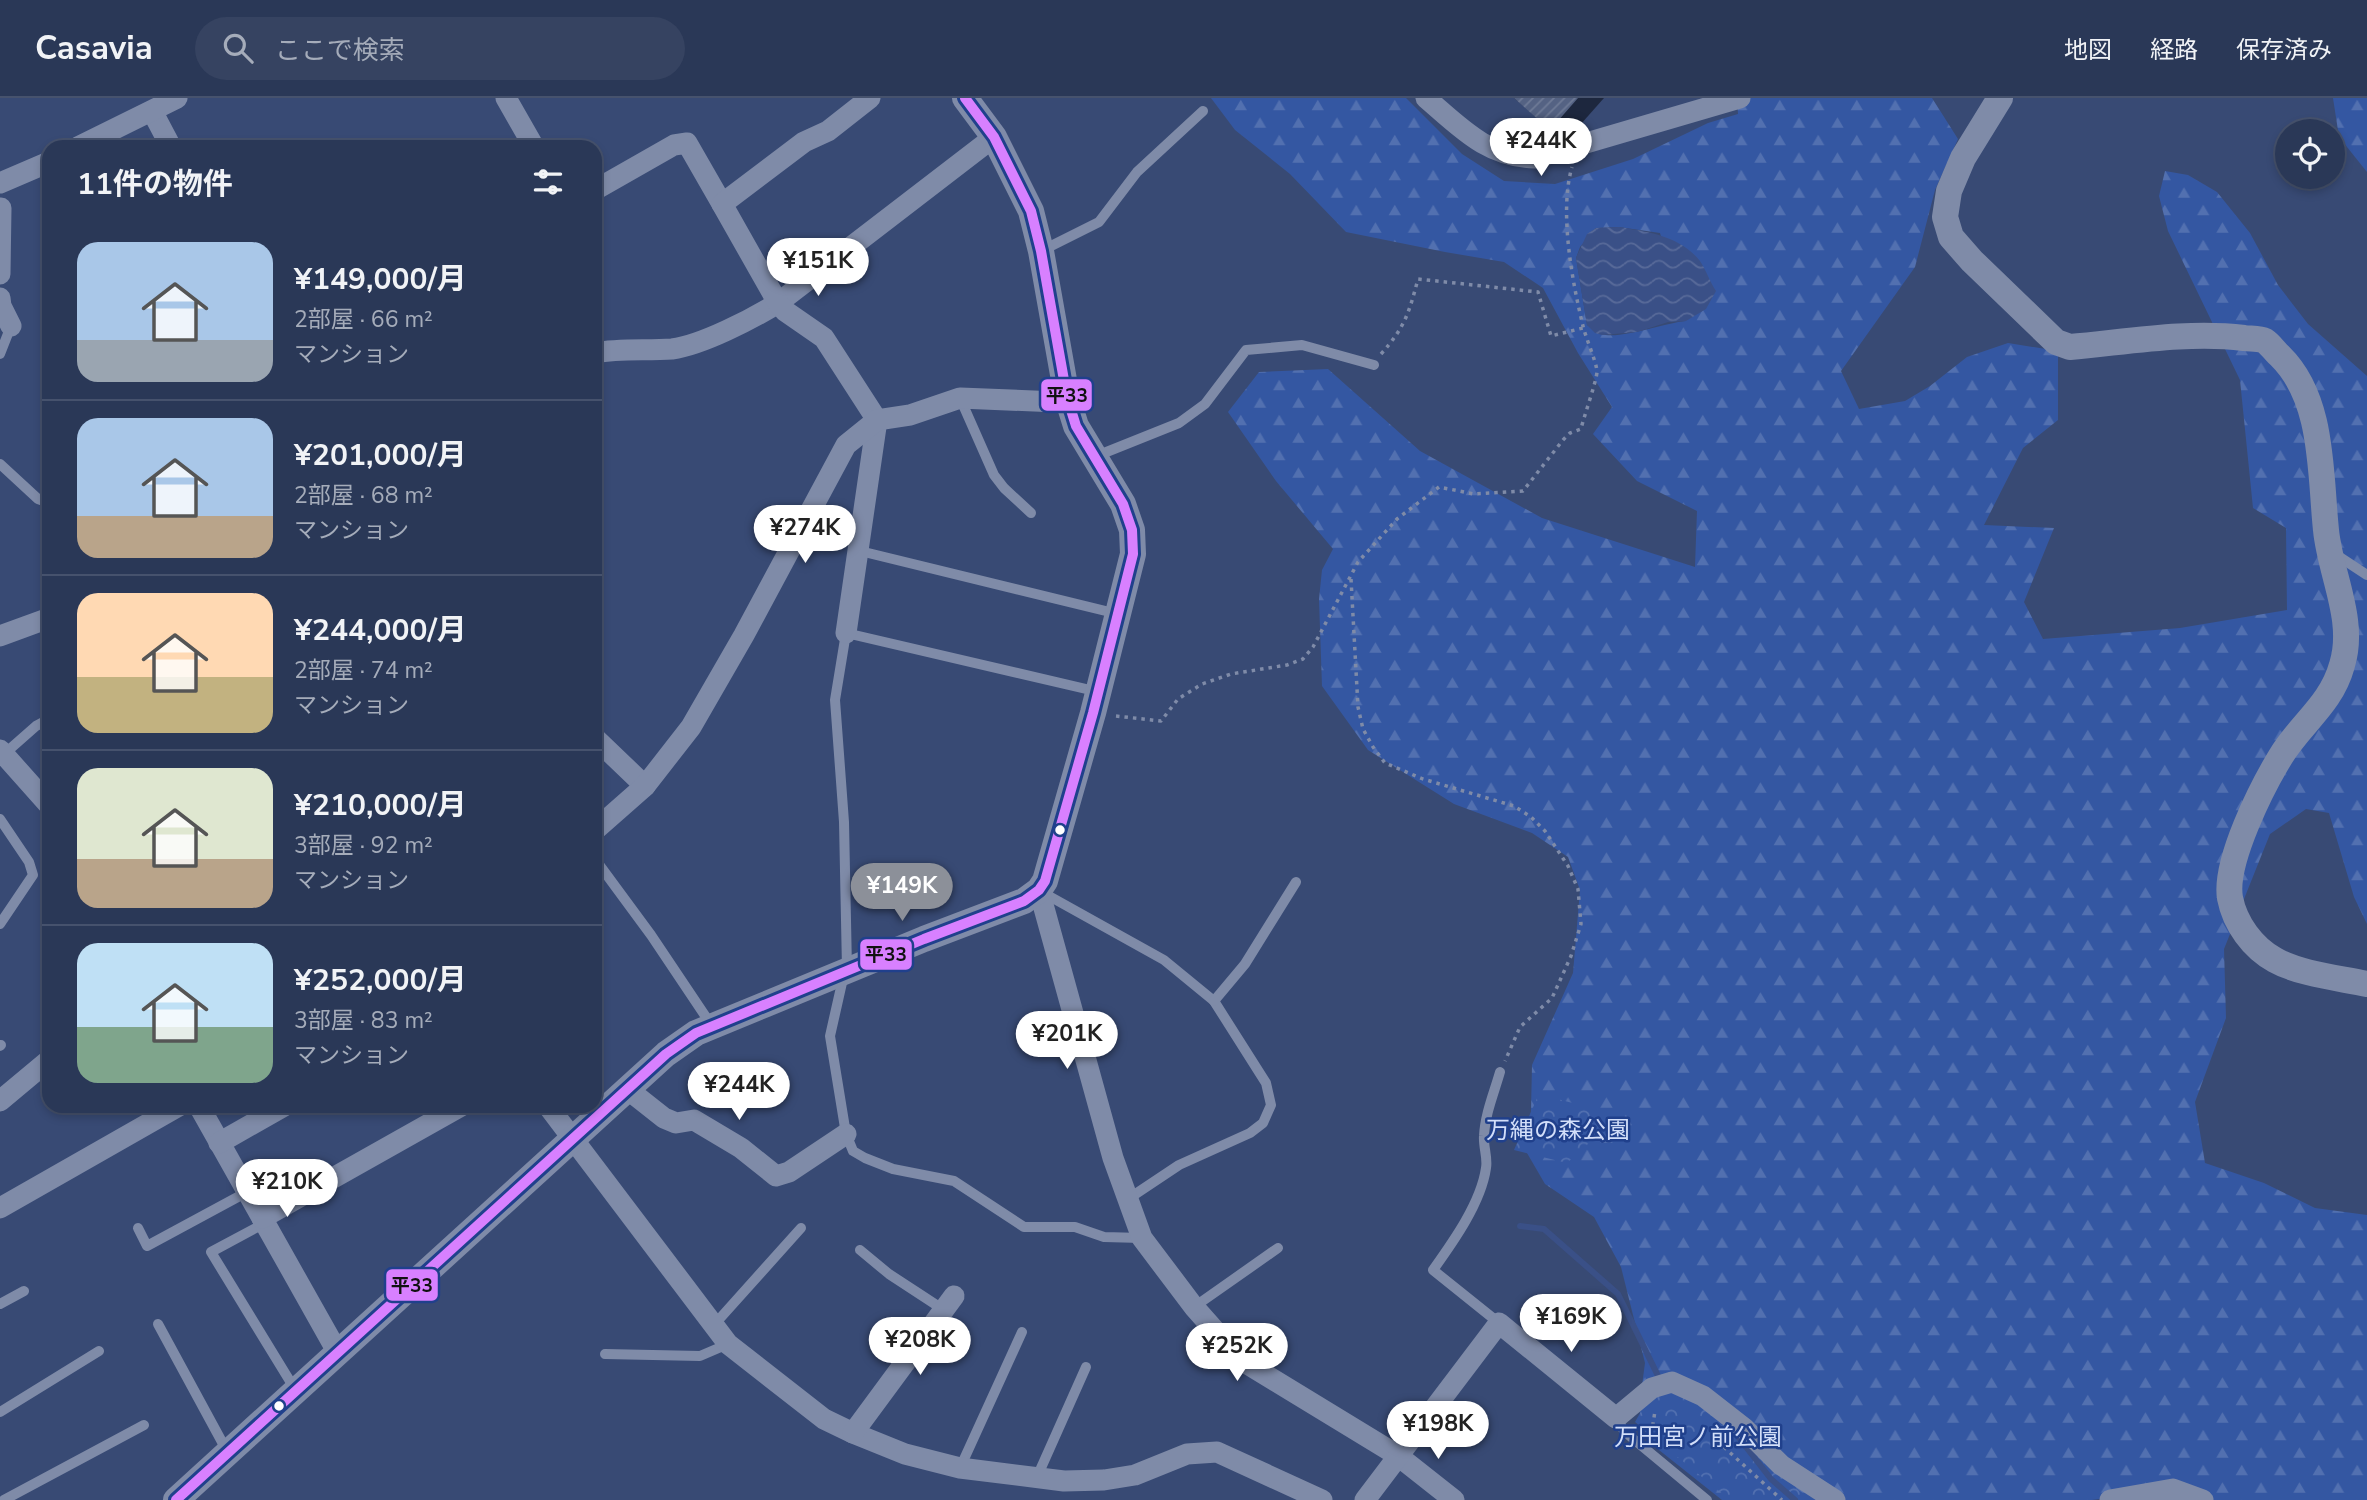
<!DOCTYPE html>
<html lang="ja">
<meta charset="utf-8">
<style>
body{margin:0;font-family:"Nunito Sans","Noto Sans JP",sans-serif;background:#364361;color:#f1f3f6;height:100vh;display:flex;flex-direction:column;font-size:26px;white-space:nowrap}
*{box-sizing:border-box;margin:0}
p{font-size:23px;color:#a5acba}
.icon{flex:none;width:38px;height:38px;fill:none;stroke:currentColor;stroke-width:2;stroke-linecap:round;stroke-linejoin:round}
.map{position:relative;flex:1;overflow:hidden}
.details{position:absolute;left:42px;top:42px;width:560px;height:973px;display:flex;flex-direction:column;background:#2a3857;border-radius:21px;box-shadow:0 4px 10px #0003,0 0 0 2px #46526d}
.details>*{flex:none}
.controls{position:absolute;left:2275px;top:21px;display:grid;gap:14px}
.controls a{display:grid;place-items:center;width:70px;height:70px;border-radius:50%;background:#2a3857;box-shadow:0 4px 10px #0003,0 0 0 2px #46526d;font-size:35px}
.price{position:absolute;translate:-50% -60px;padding:0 16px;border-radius:24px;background:#fff;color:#222;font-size:23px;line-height:46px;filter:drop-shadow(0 2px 4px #0008)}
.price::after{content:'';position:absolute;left:50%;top:42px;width:21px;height:16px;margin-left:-10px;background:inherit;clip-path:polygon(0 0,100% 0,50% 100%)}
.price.selected{background:#8c9099;color:#fff}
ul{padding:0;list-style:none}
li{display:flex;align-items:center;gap:21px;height:175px;padding:0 35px}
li+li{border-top:2px solid #46526d}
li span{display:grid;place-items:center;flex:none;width:196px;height:140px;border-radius:21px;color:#555}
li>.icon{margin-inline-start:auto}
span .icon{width:84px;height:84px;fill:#fffc;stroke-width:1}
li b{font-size:30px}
h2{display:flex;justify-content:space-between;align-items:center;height:84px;padding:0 35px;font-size:30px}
header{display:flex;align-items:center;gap:42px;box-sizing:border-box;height:98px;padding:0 35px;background:#2a3857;border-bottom:2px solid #46526d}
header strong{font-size:33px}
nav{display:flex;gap:38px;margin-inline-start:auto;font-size:24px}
.search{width:490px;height:63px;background:#364361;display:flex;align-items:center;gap:18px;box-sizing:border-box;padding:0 24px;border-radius:38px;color:#a5acba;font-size:26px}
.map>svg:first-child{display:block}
.forest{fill:url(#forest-firs);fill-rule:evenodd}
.park{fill:url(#park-crowns)}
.water{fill:url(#water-waves)}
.shadow{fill:#0007}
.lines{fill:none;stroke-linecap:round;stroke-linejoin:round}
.stream{stroke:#3a5087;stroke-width:6}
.building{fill:url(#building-hatch)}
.path{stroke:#7f8ba8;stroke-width:3.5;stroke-dasharray:3.5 5;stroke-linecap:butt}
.service{stroke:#7f8ba8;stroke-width:10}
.minor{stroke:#7f8ba8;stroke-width:21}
.tertiary{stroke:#7f8ba8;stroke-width:26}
.bus-1-casing{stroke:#20408c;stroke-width:16}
.bus-1{stroke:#d880ff;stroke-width:10}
.bus-dot{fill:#fff;stroke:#20408c;stroke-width:2.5}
.labels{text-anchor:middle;stroke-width:5;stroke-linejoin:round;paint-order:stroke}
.park-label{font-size:24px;fill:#d2def9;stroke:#20408c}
.line-badge{stroke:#20408c;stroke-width:2.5}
.pale-badge-label{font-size:19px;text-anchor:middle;font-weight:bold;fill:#111}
</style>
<header>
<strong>Casavia</strong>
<div class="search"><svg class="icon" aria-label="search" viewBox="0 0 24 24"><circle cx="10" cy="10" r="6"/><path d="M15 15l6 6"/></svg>ここで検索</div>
<nav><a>地図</a><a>経路</a><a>保存済み</a></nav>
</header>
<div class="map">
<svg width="2367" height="1402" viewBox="0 0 2367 1402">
<defs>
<pattern id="forest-firs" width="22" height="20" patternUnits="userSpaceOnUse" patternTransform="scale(1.75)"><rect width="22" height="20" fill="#3457a2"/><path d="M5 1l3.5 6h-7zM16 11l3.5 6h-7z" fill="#5270b0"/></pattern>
<pattern id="park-crowns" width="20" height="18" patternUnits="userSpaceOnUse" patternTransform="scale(1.75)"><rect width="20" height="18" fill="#3457a2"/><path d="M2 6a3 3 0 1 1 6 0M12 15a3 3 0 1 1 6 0" fill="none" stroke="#5270b0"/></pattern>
<pattern id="water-waves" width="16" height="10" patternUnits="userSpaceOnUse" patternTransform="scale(1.75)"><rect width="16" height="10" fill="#3a5087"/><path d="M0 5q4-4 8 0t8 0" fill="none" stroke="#586a99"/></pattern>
<pattern id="building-hatch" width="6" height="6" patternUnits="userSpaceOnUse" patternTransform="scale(1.75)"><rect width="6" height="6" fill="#546283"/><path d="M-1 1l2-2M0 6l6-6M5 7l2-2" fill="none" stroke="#6e7a96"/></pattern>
</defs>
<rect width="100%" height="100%" fill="#384a74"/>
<g class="forest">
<path d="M1211,0H1406L1462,56L1504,83L1555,86L1633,61L1708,25L1738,16L1737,0H1932L1958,41L1935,92L1915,169L1841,273L1859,311L1905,303L1930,288L1967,259L2008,245L2058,253V322L2023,350L1984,427L2054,430L2024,504L2043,541L2180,530L2287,512L2286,430L2253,410L2240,282L2168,133L2159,98L2165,73L2188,77L2217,94L2250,135L2278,187L2308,226L2367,278V826L2354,799L2329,715L2306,711L2270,736L2224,851L2226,920L2195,1004L2205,1065L2264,1085L2315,1110L2367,1117V1402H2185L2177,1390L2092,1402H1722L1659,1352L1643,1331L1639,1310L1645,1265L1621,1169L1594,1119L1545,1086L1527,1055L1531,1013L1532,967L1573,875L1580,792L1568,759L1532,735L1454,706L1368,652L1322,588L1319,501L1322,472L1333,451L1276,383L1228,314L1259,274L1328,271L1420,353L1542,420L1695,469L1697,413L1637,383L1593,336L1612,309L1578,255L1543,190L1504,164L1445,154L1346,134L1290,76L1235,32ZM1619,129L1660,135L1686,223C1664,225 1620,242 1601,236C1596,234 1591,229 1587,227L1576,160L1580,149L1596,130Z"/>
<path d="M2333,0H2367V74L2339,39Z"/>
</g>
<g class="park">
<path d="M1539,996L1591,1010L1589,1045L1567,1065L1514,1052Z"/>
<path d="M1661,1293L1684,1296L1721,1318L1776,1375L1812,1402H1730L1635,1324L1648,1301Z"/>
</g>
<path class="water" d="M1619,129C1649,134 1680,138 1700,163C1706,172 1710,184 1716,193L1706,211L1686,223L1668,224L1637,234L1602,237L1595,235L1587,227L1576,160L1587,136L1596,130Z"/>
<path class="shadow" d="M1514,0H1604L1565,44Z"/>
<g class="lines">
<g class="stream">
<path d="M1520,1128L1544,1131L1618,1196L1661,1284"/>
<path d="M1732,1331L1771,1381L1795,1402"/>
</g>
</g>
<path class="building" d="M1514,0H1578L1550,32Z"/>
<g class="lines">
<g class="path">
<path d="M1381,256C1405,229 1409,215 1418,181L1538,194L1551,238L1583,230"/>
<path d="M1351,481L1358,609L1363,631L1373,649L1385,665L1423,681L1514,708L1531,719L1545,733L1568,768L1578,791L1581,826L1571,858L1552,900L1520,929L1505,963"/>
<path d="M1116,618L1161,623L1178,601L1202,586L1231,576L1287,567L1303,561L1313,549L1358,464L1397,421L1439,389L1474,396L1523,393L1563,342L1570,335L1581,331C1584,318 1596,285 1597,274C1597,265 1585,238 1583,228C1572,183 1559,113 1572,69"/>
<path d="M1649,1335L1652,1332L1655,1313"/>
<path d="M1714,1335L1726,1351L1782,1402"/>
</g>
<g class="service">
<path d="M1041,153L1099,124L1137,74L1203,13"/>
<path d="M0,256L11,228"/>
<path d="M960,300L994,377L1004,390L1031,415"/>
<path d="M1094,359L1179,325L1205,306L1246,252L1302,247L1374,267"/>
<path d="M0,366L38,401L49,405"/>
<path d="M860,453L1118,516"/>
<path d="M2335,456L2367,477"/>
<path d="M2,658L36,628L49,621"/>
<path d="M0,721L29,764L33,777L0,826"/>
<path d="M595,761L651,837L712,928"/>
<path d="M1040,793L1164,862L1214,903L1266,985L1271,1007L1263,1025L1250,1035L1179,1067L1128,1101"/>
<path d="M847,871L844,724L835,602L846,535L1099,594"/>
<path d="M844,876L830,938L846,1036L853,1053L865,1060L893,1071L954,1083L1024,1129H1075L1104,1139L1142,1140"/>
<path d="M1214,903L1245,866L1296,784"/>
<path d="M0,948L1,947"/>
<path d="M265,1125L211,1154L296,1293"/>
<path d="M138,1130L147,1148L247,1094"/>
<path d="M860,1152L889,1176L944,1212"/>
<path d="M0,1206L24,1193"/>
<path d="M1194,1209L1278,1150"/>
<path d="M1499,1225L1433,1172C1453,1144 1481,1105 1486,1070C1488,1060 1483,1048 1484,1038C1485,1016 1494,995 1500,974"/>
<path d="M158,1226L228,1355"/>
<path d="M714,1227L801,1130"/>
<path d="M605,1256L700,1258L728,1246"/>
<path d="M0,1314L99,1253"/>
<path d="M1616,1320L1625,1334L1707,1402"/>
<path d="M960,1370L1022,1234"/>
<path d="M1037,1379L1086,1269"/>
<path d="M4,1402L144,1327"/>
</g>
<g class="minor">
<path d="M506,0L534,49"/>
<path d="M1426,0C1461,30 1487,59 1535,60L1740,0"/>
<path d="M152,13L171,49"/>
<path d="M78,49L177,0"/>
<path d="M0,85L49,64"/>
<path d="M595,92L674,47L687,45L722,106"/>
<path d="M0,176L1,110"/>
<path d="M0,200L1,208L11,228"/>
<path d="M595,255C620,250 647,253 672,251C702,247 752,221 778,205L994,39"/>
<path d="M846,535L877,322L824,240L785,213L778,205L722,106L804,44L828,33L870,0"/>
<path d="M0,538L49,520"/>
<path d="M595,640L645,688"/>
<path d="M0,652L49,707"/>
<path d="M595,732L645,688L691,629L744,537L846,347L877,322L910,317L960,300L1058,304L1067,299"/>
<path d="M1039,792L1113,1060L1142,1140L1194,1209L1241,1262L1397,1357L1454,1402"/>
<path d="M626,990L664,1020L676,1025L694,1022L741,1050L776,1078L789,1074L846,1036"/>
<path d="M0,1003L49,962"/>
<path d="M199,1008L338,1255"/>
<path d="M548,1008L728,1246L824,1321L853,1335L905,1356L960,1370L1064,1383L1104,1382L1135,1377L1187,1356L1217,1354L1322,1402"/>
<path d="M219,1045L284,1008"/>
<path d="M0,1110L179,1008"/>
<path d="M262,1120L461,1008"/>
<path d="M853,1335L954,1198"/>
<path d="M1365,1402L1499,1225L1616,1320L1652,1290L1672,1284L1703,1298L1744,1330L1781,1367L1835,1402"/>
<path d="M2110,1402L2173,1391L2203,1402"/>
</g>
<g class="tertiary">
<path d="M2000,0L1963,60L1949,93L1945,119L1951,139L1972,163L2056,244L2070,249C2127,244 2187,233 2244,240C2250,241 2259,240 2265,243C2270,246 2275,254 2280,258C2324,301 2320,375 2326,432C2330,476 2356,522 2342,567C2331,607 2301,625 2281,658C2262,689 2224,764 2230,800C2235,826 2253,850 2275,862C2300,876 2339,880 2367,886"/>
<path d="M176,1402L666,956L696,935L924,841L1024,803L1039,792L1045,783L1093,615L1133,456L1132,432L1123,406L1076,328L1067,299L1041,153L1031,113L994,39L965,0"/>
</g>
<g class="bus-1-casing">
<path id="bus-1" d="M176,1402L666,956L696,935L924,841L1024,803L1039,792L1045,783L1093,615L1133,456L1132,432L1123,406L1076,328L1067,299L1041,153L1031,113L994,39L965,0"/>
</g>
<use href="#bus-1" class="bus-1"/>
</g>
<g class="bus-dot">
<circle cx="1060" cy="732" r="6"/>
<circle cx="279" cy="1308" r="6"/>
</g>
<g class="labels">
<g class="park-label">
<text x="1558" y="1040">万縄の森公園</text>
<text x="1698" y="1347">万田宮ノ前公園</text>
</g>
</g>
<g class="line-badge">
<rect x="1040" y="280" width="53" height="34" rx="7" fill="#d880ff"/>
<rect x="859" y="840" width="54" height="33" rx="7" fill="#d880ff"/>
<rect x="385" y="1170" width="54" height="34" rx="7" fill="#d880ff"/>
</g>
<g class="pale-badge-label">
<text x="1067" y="304">平33</text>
<text x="886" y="863">平33</text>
<text x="412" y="1194">平33</text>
</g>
</svg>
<div class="controls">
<a><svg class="icon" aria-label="locate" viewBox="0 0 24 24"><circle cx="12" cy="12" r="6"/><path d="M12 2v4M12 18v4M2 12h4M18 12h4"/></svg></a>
</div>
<b class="price" style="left:1541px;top:80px">¥244K</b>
<b class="price" style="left:818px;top:200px">¥151K</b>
<b class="price" style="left:805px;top:467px">¥274K</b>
<b class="price selected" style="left:902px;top:825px">¥149K</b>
<b class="price" style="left:1067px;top:973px">¥201K</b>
<b class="price" style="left:739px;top:1024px">¥244K</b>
<b class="price" style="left:287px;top:1121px">¥210K</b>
<b class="price" style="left:1571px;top:1256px">¥169K</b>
<b class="price" style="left:920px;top:1279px">¥208K</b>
<b class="price" style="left:1237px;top:1285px">¥252K</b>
<b class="price" style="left:1438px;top:1363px">¥198K</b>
<section class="details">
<h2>11件の物件<svg class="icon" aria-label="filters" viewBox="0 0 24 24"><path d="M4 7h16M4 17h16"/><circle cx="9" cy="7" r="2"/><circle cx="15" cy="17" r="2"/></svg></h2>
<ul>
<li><span style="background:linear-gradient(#a9c7e8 70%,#9aa5b1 0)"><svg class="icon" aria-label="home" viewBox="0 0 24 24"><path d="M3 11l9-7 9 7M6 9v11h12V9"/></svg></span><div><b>¥149,000/月</b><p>2部屋 · 66 m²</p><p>マンション</p></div></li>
<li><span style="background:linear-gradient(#a9c7e8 70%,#b9a48a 0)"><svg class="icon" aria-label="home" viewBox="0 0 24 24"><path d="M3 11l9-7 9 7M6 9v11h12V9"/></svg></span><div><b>¥201,000/月</b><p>2部屋 · 68 m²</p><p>マンション</p></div></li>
<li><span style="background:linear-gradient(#ffd9b3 60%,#c2b280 0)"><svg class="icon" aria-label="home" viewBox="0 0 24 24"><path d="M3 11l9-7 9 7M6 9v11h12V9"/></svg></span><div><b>¥244,000/月</b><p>2部屋 · 74 m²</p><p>マンション</p></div></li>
<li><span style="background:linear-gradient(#dfe7d0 65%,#b9a48a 0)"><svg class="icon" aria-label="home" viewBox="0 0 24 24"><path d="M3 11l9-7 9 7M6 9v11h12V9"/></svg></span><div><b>¥210,000/月</b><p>3部屋 · 92 m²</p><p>マンション</p></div></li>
<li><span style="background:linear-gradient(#bfe0f5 60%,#7fa58c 0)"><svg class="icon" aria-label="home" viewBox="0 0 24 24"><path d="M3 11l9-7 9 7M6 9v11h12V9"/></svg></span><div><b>¥252,000/月</b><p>3部屋 · 83 m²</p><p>マンション</p></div></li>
</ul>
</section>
</div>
